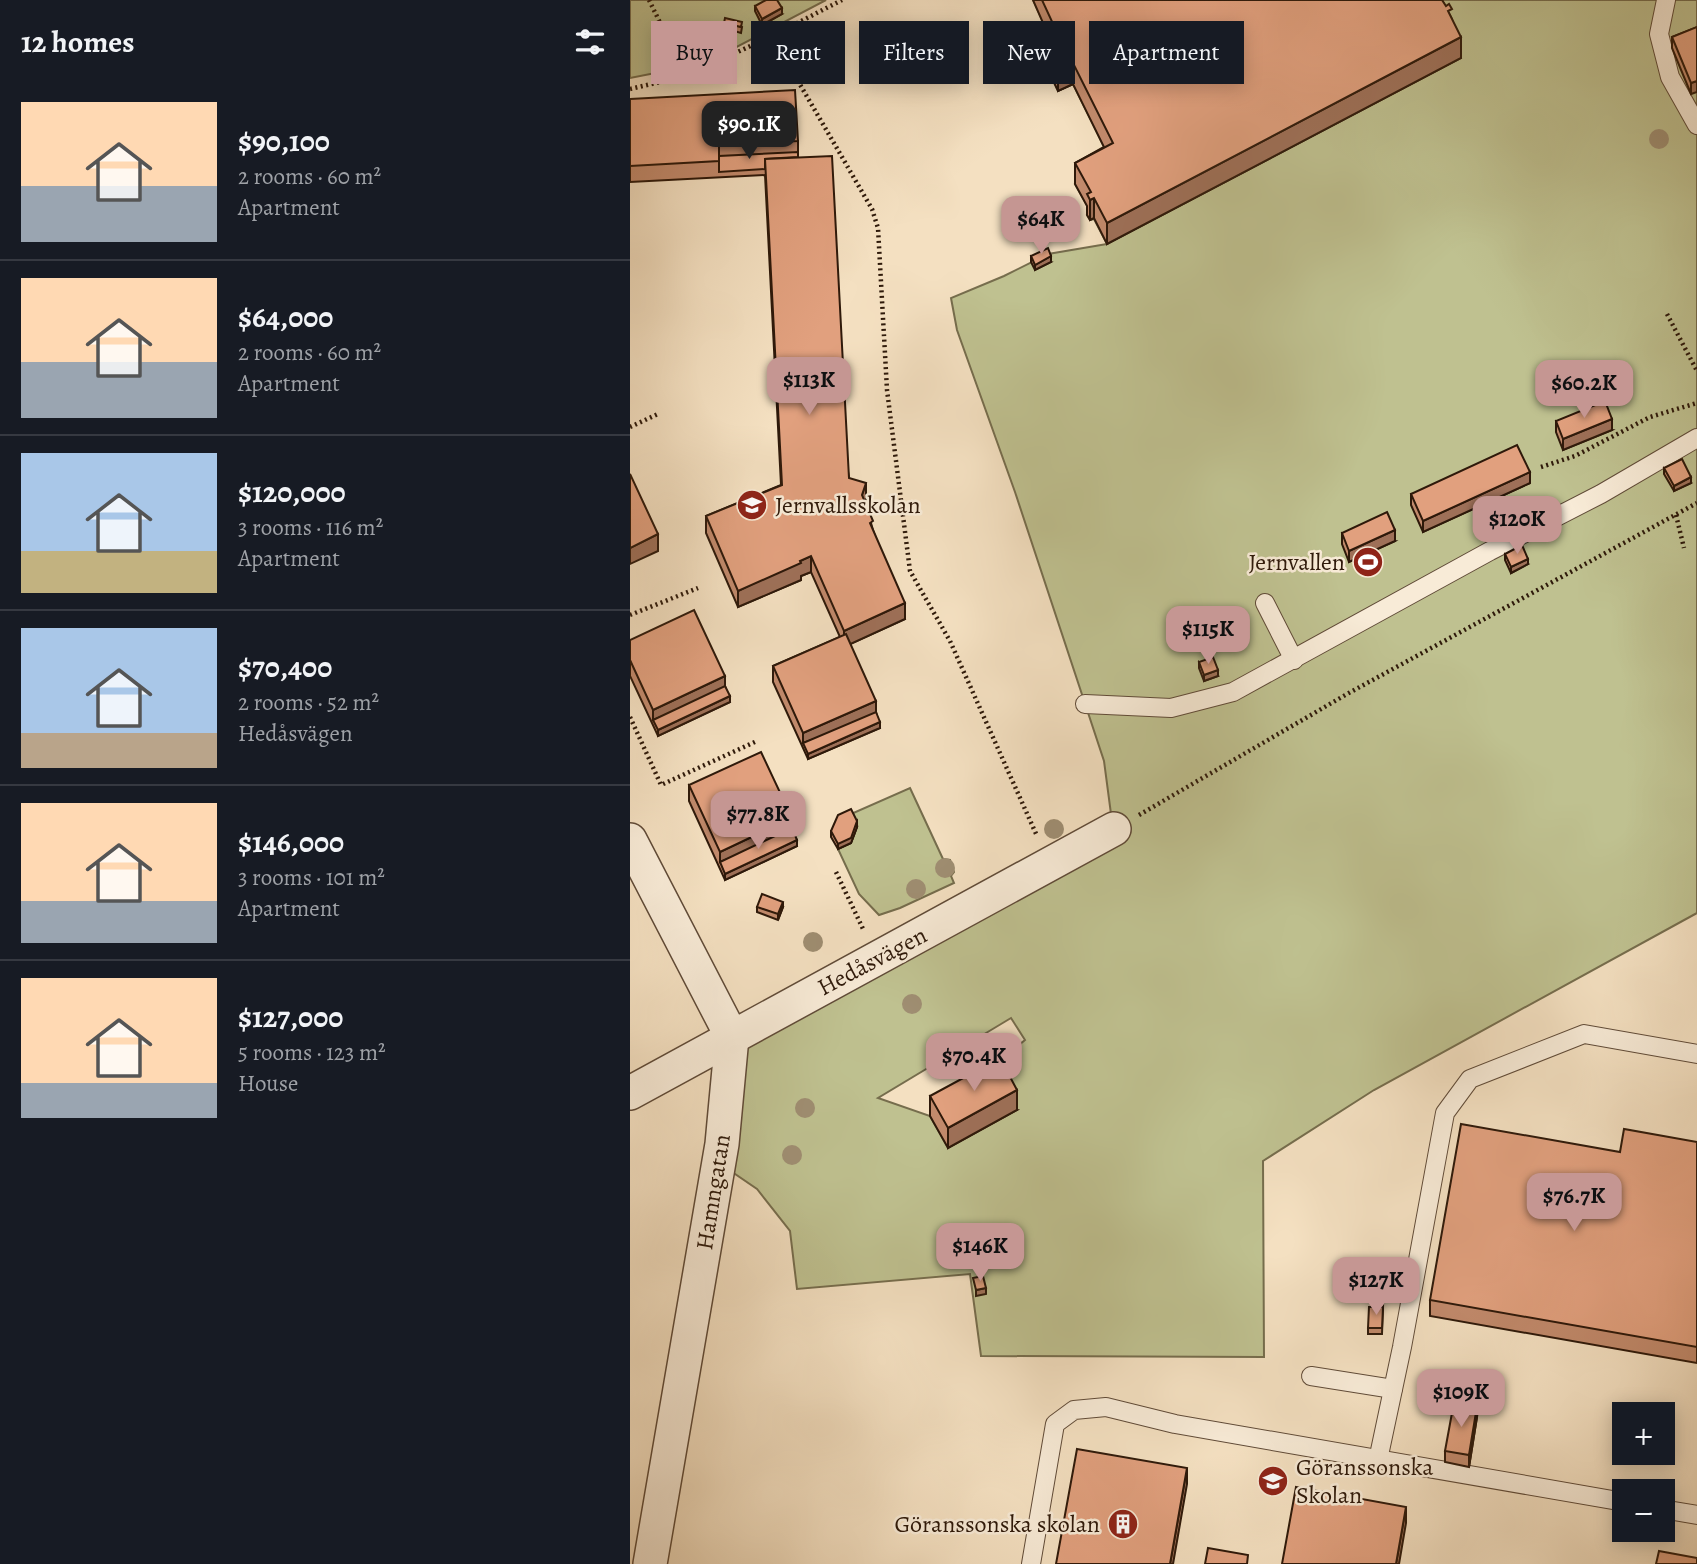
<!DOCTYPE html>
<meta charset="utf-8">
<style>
body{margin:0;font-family:Alegreya,serif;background:#20242c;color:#f1f3f6;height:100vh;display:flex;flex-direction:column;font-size:26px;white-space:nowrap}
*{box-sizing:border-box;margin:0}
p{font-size:23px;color:#9ea1a6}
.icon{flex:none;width:38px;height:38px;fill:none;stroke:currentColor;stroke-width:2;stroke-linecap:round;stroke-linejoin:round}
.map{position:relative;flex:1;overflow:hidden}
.details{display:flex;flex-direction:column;background:#171b24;width:630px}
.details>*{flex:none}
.top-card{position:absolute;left:21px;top:21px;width:665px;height:63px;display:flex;gap:14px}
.controls{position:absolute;left:982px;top:1402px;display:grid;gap:14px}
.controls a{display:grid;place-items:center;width:63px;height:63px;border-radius:0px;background:#171b24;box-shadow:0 4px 18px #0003;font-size:35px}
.price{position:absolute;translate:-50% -60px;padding:0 16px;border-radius:14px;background:#c59692;color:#111;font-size:23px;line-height:46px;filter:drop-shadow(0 2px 4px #0008)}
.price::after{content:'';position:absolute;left:50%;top:42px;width:21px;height:16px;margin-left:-10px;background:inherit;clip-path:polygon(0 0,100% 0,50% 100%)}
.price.selected{background:#222;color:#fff}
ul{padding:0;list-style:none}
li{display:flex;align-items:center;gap:21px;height:175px;padding:0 21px}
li+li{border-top:2px solid #363941}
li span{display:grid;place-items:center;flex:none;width:196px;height:140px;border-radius:0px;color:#555}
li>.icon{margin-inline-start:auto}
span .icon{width:84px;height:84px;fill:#fffc;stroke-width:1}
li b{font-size:30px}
h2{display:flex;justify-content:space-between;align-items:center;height:84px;padding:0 21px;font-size:30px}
.pill{padding:0 24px;border-radius:0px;background:#171b24;box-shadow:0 4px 18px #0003;font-size:24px;line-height:63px}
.pill.selected{background:#c59692;color:#111}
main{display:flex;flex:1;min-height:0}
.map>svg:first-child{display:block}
.green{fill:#bfc190;stroke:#766d4d;stroke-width:2;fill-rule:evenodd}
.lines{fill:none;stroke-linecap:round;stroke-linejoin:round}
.lane-casing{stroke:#604b38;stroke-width:20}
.street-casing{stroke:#604b38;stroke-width:36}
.path{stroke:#2e190a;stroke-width:4.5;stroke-dasharray:2 3.5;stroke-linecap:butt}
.lane{stroke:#f8ebd7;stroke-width:18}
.street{stroke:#f8ebd7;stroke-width:33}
.tree{fill:#9f8e72}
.wall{fill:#c28a6c;stroke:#2e190a;stroke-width:2}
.shaded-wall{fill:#9e7058;stroke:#2e190a;stroke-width:2}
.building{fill:#e1a07e;stroke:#2e190a;stroke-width:2}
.labels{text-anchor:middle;stroke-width:5;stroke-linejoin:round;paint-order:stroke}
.poi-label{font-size:24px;fill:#2e190a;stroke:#f8ebd7;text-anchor:start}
.street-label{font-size:24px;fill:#2e190a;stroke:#f8ebd7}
</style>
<main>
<section class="details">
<h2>12 homes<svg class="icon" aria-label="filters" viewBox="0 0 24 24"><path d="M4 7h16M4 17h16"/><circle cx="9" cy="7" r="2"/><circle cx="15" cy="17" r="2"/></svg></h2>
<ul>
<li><span style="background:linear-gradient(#ffd9b3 60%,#9aa5b1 0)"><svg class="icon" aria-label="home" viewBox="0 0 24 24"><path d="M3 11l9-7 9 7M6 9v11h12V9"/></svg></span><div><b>$90,100</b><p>2 rooms · 60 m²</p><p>Apartment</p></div></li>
<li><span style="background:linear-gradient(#ffd9b3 60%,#9aa5b1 0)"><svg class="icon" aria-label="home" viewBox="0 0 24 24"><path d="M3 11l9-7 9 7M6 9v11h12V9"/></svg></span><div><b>$64,000</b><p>2 rooms · 60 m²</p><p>Apartment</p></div></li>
<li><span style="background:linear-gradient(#a9c7e8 70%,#c2b280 0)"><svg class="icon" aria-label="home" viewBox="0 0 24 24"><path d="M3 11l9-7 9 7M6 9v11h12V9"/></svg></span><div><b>$120,000</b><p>3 rooms · 116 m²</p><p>Apartment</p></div></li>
<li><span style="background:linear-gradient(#a9c7e8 75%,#b9a48a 0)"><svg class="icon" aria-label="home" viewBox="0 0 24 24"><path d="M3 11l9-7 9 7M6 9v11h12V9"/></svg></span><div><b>$70,400</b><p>2 rooms · 52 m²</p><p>Hedåsvägen</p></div></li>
<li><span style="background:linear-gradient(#ffd9b3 70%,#9aa5b1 0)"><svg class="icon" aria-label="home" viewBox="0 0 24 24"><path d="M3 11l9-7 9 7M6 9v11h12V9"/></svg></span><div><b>$146,000</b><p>3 rooms · 101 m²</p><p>Apartment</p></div></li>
<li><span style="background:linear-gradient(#ffd9b3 75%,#9aa5b1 0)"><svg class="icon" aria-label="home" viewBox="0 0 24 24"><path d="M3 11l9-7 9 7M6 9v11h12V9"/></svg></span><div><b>$127,000</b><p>5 rooms · 123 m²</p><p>House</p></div></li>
</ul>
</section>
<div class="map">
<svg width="1067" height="1564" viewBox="0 0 1067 1564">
<rect width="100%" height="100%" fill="#f4e0c1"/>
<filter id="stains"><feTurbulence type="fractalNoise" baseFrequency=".00286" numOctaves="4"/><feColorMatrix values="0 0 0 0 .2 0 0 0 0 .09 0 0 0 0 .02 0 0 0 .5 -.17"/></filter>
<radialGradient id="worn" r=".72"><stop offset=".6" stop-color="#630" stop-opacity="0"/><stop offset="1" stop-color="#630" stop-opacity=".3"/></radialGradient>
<g class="green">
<path d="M0,0H196L76,63L0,78Z"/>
<path d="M403,0H1067V913L744,1090L633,1161L634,1357L351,1356L340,1274L167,1289L160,1231L127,1189L89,1163L102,1037L483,829L474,761L385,492L327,330L321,298L374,276L418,254L477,244L464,219L460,220L457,215L461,212L445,184L482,163L443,84L428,91L411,55L425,48ZM381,1018L395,1040L378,1054L370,1078L318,1148L300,1116L248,1098Z"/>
<path d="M280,788L313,859L320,860L324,872L321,876L324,883L270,908L249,915L229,894L208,849L221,843L227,827L221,814Z"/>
</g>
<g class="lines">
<g class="lane-casing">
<g id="lane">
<path d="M1036,0L1029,34L1040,77L1067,125"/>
<path d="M635,603L664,660"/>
<path d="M455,704L541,708L603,692L860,551L971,494L1067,438"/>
<path d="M681,1376L763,1389"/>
<path d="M748,1460L772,1347L815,1113L840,1079L954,1034L1067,1054"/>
<path d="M1032,1509L1067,1515"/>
<path d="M401,1564L425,1424L444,1410L476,1407L545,1424L994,1502"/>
</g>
</g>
<g class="street-casing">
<g id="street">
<path d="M0,840L102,1037L92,1144L20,1564"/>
<path d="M0,1093L484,829"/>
</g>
</g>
<g class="path">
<path d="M19,0L56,76"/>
<path d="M142,36L212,0"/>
<path d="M0,89L56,76L142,36L242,209L248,228L257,390L280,571L320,641L407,836"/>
<path d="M1037,314L1067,371"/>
<path d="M0,427L28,414"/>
<path d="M911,467L945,456L1020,417L1067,403"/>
<path d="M1046,515L1054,548"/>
<path d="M0,615L68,588"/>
<path d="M0,717L31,785L127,741"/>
<path d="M509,815L717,694L1067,503"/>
<path d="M206,872L234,931"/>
</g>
<use href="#lane" class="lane"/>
<use href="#street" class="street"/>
</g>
<g class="tree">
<circle cx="1029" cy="139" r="10"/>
<circle cx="424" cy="829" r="10"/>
<circle cx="315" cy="868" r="10"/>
<circle cx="286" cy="889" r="10"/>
<circle cx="183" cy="942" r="10"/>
<circle cx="282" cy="1004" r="10"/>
<circle cx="175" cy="1108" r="10"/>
<circle cx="162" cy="1155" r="10"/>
</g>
<g class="wall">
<path d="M403,0H812L822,19L831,58L477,244L464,218L460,220L457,215V206L445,184V163L474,147L443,84L428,91L411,55V35L417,32Z"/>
<path d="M125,6L152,14L132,25L125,11Z"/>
<path d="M94,23L112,27L111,33L94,28Z"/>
<path d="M1067,27L1061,94L1042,48V37Z"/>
<path d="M0,99L168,141V157L219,478L236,499L235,502L243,530L275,619L220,644L246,712L250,728L178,759L143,682V666L210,637L181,572L171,576V580L108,607L76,533V516L151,485L135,175L0,182Z"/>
<path d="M401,256L421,262L405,270L401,262Z"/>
<path d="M926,421L982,430L933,450L926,432Z"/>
<path d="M1034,468L1061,483L1044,491L1034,474Z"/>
<path d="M900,483L793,532L781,505V494Z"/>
<path d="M712,533L765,541L719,562L712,544Z"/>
<path d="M875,554L898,564L881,573L875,560Z"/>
<path d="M0,640L95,686L100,702L28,736L0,676Z"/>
<path d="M569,662L588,676L574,681L569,668Z"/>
<path d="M59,785L162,828L167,846L95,880L59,801Z"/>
<path d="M227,827L221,843L208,849L201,837V831Z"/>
<path d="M127,907H153L148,920L127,912Z"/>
<path d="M300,1096L387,1110L318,1148L300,1116Z"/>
<path d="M1067,1142V1363L800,1316V1300L990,1152Z"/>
<path d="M753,1307L752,1334H738V1328Z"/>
<path d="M847,1417L839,1467L815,1462V1451Z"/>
</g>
<g class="shaded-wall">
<path d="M152,8V14L132,25V19Z"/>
<path d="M831,37V58L477,244V223Z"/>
<path d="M443,63V84L428,91V71Z"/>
<path d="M1067,81V92L1061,94V83Z"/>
<path d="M464,198V218L460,220V200Z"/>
<path d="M421,256V262L405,270V265Z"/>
<path d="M982,419V430L933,450V439Z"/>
<path d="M900,472V483L793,532V521Z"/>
<path d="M1061,477V483L1044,491V486Z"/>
<path d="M236,483V499L232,511V495Z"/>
<path d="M765,530V541L719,562V551Z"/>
<path d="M28,534V551L0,564V548Z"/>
<path d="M181,556V572L171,576V580L108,607V591L170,561Z"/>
<path d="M898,559V564L881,573V567Z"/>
<path d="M275,603V619L214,647V631Z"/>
<path d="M588,670V676L574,681V675Z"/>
<path d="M95,676V692L23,720V710Z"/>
<path d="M100,696V702L28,736V730Z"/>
<path d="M246,701V717L173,743V733Z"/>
<path d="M250,722V728L178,759V754Z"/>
<path d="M162,818V834L90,862V852Z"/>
<path d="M227,821V827L221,843L208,849V844Z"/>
<path d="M167,840V846L95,880V874Z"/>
<path d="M153,902V907L148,920V914Z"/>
<path d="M387,1090V1110L318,1148V1128Z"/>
<path d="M356,1288V1294L346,1296V1290Z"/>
<path d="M847,1406V1417L839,1467V1455Z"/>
<path d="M557,1468V1484L543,1564H540Z"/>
<path d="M776,1507V1523L769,1564H766Z"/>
</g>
<g class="building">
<path d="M136,0H147L152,8L132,19L125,6Z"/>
<path d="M412,0H812L816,6L819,4L822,9L818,11L831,37L477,223L464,198L460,200L457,194L461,192L445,163L483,143L443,63L428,71L411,35L425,28Z"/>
<path d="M95,18L112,22L111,27L94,23Z"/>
<path d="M1067,27V81L1061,83L1042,37Z"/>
<path d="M165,90L168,141L89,145V161L0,166V99Z"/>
<path d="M168,152V157L135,159V169L89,172V156Z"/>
<path d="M202,156L219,478L236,483L232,495L243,521L240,523L275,603L214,631L181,556L170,561L171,563L108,591L76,516L152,485L135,159Z"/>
<path d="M418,248L421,256L405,265L401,256Z"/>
<path d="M975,401L982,419L933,439L926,421Z"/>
<path d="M887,445L900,472L793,521L781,494Z"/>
<path d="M1052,459L1061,477L1044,486L1034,468Z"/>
<path d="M0,474L28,534L0,548Z"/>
<path d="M757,512L765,530L719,551L712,533Z"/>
<path d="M892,545L898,559L881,567L875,554Z"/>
<path d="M64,610L95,676L23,710L0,660V640Z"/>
<path d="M216,634L246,701L173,733L143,666Z"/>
<path d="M583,657L588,670L574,675L569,662Z"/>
<path d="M95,686L100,696L28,730L23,720Z"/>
<path d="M246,712L250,722L178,754L173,743Z"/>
<path d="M131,752L162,818L90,852L59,785Z"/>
<path d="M221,809L227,821L221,838L208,844L201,831L208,815Z"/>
<path d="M162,828L167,840L95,874L90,862Z"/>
<path d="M132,894L153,902L148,914L127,907Z"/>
<path d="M370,1058L387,1090L318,1128L300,1096Z"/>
<path d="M831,1124L990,1152L994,1129L1067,1142V1347L800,1300Z"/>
<path d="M353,1276L356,1288L346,1290L343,1278Z"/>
<path d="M739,1307H753L752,1328H738Z"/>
<path d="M824,1402L847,1406L839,1455L815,1451Z"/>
<path d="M447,1449L557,1468L540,1564H426Z"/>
<path d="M666,1487L776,1507L766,1564H652Z"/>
<path d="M578,1548L618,1555L617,1564H575Z"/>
<path d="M1029,1551L1067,1558V1564H1026Z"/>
</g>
<defs>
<g id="school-disc" transform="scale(1.575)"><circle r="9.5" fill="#8f2418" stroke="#f8ebd7"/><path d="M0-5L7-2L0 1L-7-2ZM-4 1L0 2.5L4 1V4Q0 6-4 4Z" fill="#fff"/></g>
<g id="stadium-disc" transform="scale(1.575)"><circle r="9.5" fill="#8f2418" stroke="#f8ebd7"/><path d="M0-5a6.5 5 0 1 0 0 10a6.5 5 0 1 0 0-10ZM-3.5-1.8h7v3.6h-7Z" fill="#fff"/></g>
<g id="building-disc" transform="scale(1.575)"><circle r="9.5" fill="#8f2418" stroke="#f8ebd7"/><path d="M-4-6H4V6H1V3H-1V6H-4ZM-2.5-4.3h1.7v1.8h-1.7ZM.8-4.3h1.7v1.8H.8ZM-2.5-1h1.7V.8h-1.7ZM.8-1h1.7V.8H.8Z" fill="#fff"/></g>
</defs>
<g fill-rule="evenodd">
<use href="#school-disc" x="122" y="505"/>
<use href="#stadium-disc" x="738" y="562"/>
<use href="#school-disc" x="643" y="1481"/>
<use href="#building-disc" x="493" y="1524"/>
</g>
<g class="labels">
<g class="poi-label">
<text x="145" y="513">Jernvallsskolan</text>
<text x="715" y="570" text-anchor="end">Jernvallen</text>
<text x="666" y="1475">Göranssonska<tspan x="666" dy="28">Skolan</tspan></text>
<text x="470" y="1532" text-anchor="end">Göranssonska skolan</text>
</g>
<g class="street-label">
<text transform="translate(242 961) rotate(-28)" y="8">Hedåsvägen</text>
<text transform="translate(83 1192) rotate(-81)" y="8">Hamngatan</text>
</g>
</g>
<rect width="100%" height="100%" filter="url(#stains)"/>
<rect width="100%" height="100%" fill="url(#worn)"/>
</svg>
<div class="controls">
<a>+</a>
<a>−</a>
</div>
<b class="price selected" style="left:119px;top:161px">$90.1K</b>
<b class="price" style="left:411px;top:256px">$64K</b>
<b class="price" style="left:179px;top:417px">$113K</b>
<b class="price" style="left:954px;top:420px">$60.2K</b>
<b class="price" style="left:887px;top:556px">$120K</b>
<b class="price" style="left:578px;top:666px">$115K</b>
<b class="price" style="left:128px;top:851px">$77.8K</b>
<b class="price" style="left:344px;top:1093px">$70.4K</b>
<b class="price" style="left:944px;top:1233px">$76.7K</b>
<b class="price" style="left:350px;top:1283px">$146K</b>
<b class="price" style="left:746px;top:1317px">$127K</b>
<b class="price" style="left:831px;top:1429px">$109K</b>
<div class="top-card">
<a class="pill selected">Buy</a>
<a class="pill">Rent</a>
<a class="pill">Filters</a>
<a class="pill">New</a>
<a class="pill">Apartment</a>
</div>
</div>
</main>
